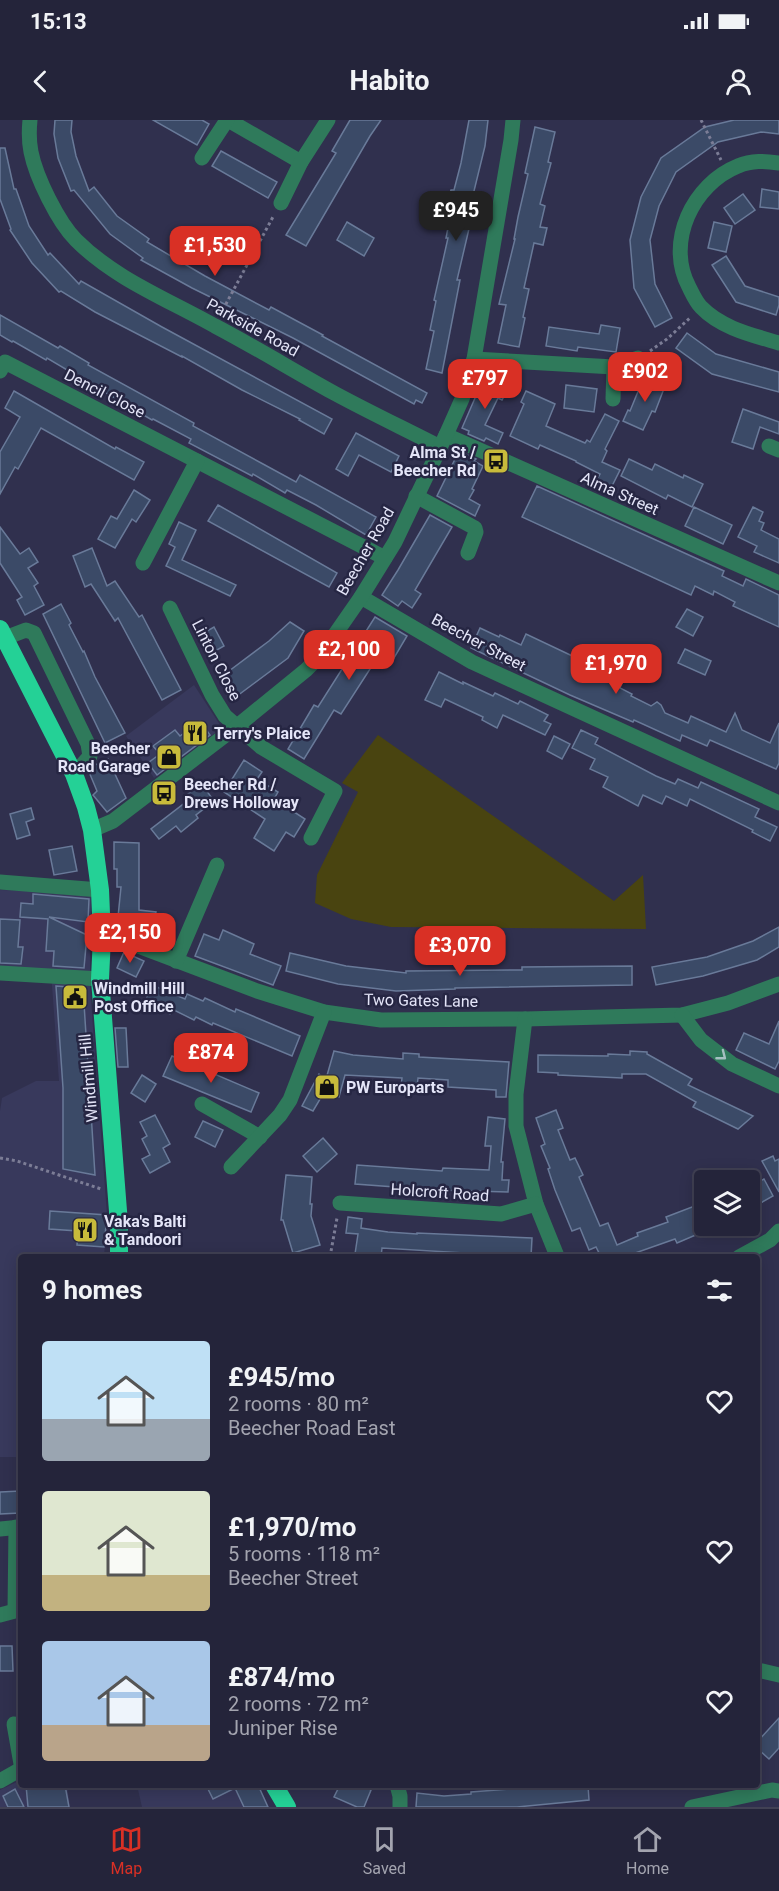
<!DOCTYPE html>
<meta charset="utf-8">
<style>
body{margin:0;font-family:Roboto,sans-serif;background:#303045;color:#f1f3f6;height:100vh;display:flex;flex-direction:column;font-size:22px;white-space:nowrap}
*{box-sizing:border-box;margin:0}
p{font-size:20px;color:#a3a4af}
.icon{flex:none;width:33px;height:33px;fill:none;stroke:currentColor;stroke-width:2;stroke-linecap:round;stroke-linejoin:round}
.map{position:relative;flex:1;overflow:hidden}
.panel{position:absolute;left:18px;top:1134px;width:742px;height:534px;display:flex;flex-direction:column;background:#24243a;border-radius:6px;box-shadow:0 3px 15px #0003,0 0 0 2px #414154}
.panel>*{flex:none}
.controls{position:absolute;left:694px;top:1050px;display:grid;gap:12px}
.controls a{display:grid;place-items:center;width:66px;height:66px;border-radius:6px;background:#24243a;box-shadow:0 3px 15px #0003,0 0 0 2px #414154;font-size:30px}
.price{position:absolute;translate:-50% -51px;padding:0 14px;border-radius:12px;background:#d93025;color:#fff;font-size:20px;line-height:39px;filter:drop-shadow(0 2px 3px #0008)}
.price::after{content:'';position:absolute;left:50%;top:36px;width:18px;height:14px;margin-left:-9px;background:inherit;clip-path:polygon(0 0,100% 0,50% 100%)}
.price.selected{background:#222;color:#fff}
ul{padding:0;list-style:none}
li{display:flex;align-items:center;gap:18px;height:150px;padding:0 24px}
li span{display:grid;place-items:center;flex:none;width:168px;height:120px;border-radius:6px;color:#555}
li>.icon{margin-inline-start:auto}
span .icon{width:72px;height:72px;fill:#fffc;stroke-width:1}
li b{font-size:26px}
h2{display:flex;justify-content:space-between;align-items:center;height:72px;padding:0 24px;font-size:26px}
.status{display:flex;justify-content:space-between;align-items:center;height:42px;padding:0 30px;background:#24243a;direction:ltr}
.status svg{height:16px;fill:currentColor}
header{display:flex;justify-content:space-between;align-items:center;height:78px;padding:0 24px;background:#24243a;font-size:27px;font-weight:700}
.menu{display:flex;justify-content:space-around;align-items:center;height:84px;border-top:2px solid #414154;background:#24243a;font-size:16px;color:#a3a4af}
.menu a{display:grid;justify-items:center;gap:3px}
.menu .selected{color:#d93025}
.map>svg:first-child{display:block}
.built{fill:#38395c}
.green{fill:#494410}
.building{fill:#3b4a67;stroke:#697a99;stroke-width:1.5}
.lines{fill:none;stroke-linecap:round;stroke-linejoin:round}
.path{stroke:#7c7d96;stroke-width:3;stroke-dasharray:3 3;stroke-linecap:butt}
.minor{stroke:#2f7a5b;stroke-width:15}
.highway{stroke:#24d196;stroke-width:18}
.oneway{stroke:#a5c0c1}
.labels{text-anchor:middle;stroke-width:5;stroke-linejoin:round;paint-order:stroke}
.street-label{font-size:16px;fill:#e4e5f8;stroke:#262643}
.poi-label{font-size:16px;font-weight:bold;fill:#e4e5f8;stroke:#262643;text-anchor:start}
</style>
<div class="status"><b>15:13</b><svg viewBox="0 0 49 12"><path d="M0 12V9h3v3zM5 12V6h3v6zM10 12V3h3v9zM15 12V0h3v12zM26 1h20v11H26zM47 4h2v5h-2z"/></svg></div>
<header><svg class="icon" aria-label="back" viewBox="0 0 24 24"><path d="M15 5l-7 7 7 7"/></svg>Habito<svg class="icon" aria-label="person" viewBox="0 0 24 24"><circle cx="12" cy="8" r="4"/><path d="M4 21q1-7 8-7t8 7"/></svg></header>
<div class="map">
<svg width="779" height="1687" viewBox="0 0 779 1687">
<rect width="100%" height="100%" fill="#30304e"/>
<g class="built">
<path d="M194,565L222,608L154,658L126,616Z"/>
<path d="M0,770L92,772L90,818V867L107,1095L104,1137H21V1337H0V991L2,978L36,961H59L51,852L0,848Z"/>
<path d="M21,1660V1665H67L70,1687H0V1670Z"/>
<path d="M137,1665H257L268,1687H142Z"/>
</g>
<path class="green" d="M378,615L614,781L643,755L646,809L391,807L351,799L315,783L317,755L358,672L342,663Z"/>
<g class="building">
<path d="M55,0H72L71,12L76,36L89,71L94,67L117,96L149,119L147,122L205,156L269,190L271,187L295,200L323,215L322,216L427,273L422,283L416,280L414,284L293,218L192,168L141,140L143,138L110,114L74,70L71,71L58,38L54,14Z"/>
<path d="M153,0H202L209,4L197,25Z"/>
<path d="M350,0H381L370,16L306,126L286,115L336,33L332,31Z"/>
<path d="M469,0H488L485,26L473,75L475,76L470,96H472L457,160H460L442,253L426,249L434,211L430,210L436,181L434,180L448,118H446L452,87L447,86L451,70H454L461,43Z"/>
<path d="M734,0H779V14L761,12L718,22L676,52L659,86L650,120L655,164L672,198L655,207L634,168L630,120L641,77L661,38L705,7Z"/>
<path d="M535,7L555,12L548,42L551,43L540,84L545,86L540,107L547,108L543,125L534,123L524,168L529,169L523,197L525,198L519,227L498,223L506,185L499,184L515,119H514L518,97L528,54L525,53Z"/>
<path d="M0,28H5L14,69H16L29,106L48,135L50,133L79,164L81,161L162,207L332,299L324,314L299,300L300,299L242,270L182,236V237L95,192L61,171L59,172L32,143L10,110L11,109L0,79Z"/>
<path d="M221,31L277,62L268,78L212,46Z"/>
<path d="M762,69L779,72V89L760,87Z"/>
<path d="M743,74L755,90L735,104L724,88Z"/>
<path d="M347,102L374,118L364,136L337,120Z"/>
<path d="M714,102L732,106L726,132L708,128Z"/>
<path d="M726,136L745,166L779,177V185L776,195L736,182L712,145Z"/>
<path d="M0,195L58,228L60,226L89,243L88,245L194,303L193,306L263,344L296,362L300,355L376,397L366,415L316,385L287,370L285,373L253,354L252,356L189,323L191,319L153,299L152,300L47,238L46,240L13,221L12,222L0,215Z"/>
<path d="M601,205L620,208L616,232L578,227L577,231L546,226L549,207L599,214Z"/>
<path d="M687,213L716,234L779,252V272L712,254L676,228Z"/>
<path d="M485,255L509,267L502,280L498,278L485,305L503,313L498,324L486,318L484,321L468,314L469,311L462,308Z"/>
<path d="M644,257L665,266L655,292L652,291L643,310L623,301L628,290L630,291Z"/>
<path d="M566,265L597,269L594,292L564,288Z"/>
<path d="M14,271L115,329L116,327L144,342L134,360L41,308L18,349L15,347L0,374V332L20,297L5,288Z"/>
<path d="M526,271L555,284L546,306L585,323L587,320L590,322L605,294L619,301L605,329L607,331L602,342L620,350L612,366L597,359L600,354L576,342V341L540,325L538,329L510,316L524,284L521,282Z"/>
<path d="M743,289L779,302V314L760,307L753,329L732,322Z"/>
<path d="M356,313L399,336L391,352L359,335L348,356L336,349Z"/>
<path d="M459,331L476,339L474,341L483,346L472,369L474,370L469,379L480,385L475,396L437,376Z"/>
<path d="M629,339L652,350L655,344L683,358L684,355L703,364L692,387L668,375L666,379L621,356Z"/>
<path d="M537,366L724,451L722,456L743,466L746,459L779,475V507L733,486L735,482L714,471L713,475L695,466L691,475L522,397Z"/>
<path d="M134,370L150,380L136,402L132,399L115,428L98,419L111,396L117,399Z"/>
<path d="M218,385L337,453L329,467L208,401Z"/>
<path d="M694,387L732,405L723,424L685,406Z"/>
<path d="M753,387L763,392L759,401L764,403L761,410L779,419V443L754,432L757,426L738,417Z"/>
<path d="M430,395L452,407L415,470L421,474L412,488L402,481L398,486L382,475L398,450Z"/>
<path d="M179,402L196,410L182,440L236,465L230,476L166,446L175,427L169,424Z"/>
<path d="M0,407L20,434L29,428L38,442L28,448L38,463L34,466L44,485L25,495L17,480L22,477L0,443Z"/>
<path d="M92,428L107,466L115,461L139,497L142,495L181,570L162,580L118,498L115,501L91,464L85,467L73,436Z"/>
<path d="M61,484L71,503L69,505L83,532L84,531L95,557L125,613L105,623L43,494Z"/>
<path d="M687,489L703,497L693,516L676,507Z"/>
<path d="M375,497L407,516L391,543L379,535L341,594L334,590L304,639L288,629L314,585L318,587Z"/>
<path d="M290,502L304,511L288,538L237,576L221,557L269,521Z"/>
<path d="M214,507L224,526L210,534L200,515Z"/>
<path d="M480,508L499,517L500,515L521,525L526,514L623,560L620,568L632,574L631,576L651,586L657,582L661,585L665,593L688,603L691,596L726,612L735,593L742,610L770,623L779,603V643L776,649L710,620L707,626L682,615L680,621L634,600L633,602L570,575L490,537L471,528Z"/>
<path d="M685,529L711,541L705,555L678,543Z"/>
<path d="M439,552L463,564V562L493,576L495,573L518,584L520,581L548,595L544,601L551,604L545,615L503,595L497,608L482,600L483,597L445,579L441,587L425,580Z"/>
<path d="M200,601L210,615L157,655L148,643L160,634L153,626L175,610L180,616Z"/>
<path d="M581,610L598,618L595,624L656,656L675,664L678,659L698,668L701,662L759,689L755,697L777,707L770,721L752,712L753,710L690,679L687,686L666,676L662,684L643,675L638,686L603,667L608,657L590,649L595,639L572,628Z"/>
<path d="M554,616L570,624L562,639L547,631Z"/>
<path d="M108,639L126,678L107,692L93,675L97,671L89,652L95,645Z"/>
<path d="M244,640L262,652L257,659L278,672L274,679L305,699L294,717L286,712L274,731L254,718L265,699L224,672Z"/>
<path d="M201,663L214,681L196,695L198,698L181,712L176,706L159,719L151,709L191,678L188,674Z"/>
<path d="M31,688L34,699L26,702L30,715L17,719L10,694Z"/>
<path d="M114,722L139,723V790L156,792L151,812L117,807L121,767H117V749H114Z"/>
<path d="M72,726L77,751L54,755L49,730Z"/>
<path d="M33,774L89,779L88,802L49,797L87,815L84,848L53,846L54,831H46L48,799L20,797L21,783L33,784Z"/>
<path d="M0,799L20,800L18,827H23L21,844L0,843Z"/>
<path d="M779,807V827L757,840L703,856L656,865L652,847L707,837L753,821Z"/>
<path d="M223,810L254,824L250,834L281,846L273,865L195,836L204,814L219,820Z"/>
<path d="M124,832L144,841L136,857L117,848Z"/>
<path d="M290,833L346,846L406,853V851L522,850V847L632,846V865L455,868V869L396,871L338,864L286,851Z"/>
<path d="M152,865L185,879L187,874L203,881L205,878L235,892L236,889L300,916L292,936L213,903L212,905L196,897L194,900L172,889L170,894L145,882Z"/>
<path d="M56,866L83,868L95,1055L63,1049V968Z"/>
<path d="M779,901V941L775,949L736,930L744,913L769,924Z"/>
<path d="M115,908H126L128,947H118Z"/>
<path d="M334,931L353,935L403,939V933L419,934V937L509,942L506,977H496V970L448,967V960L418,958L417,968L401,967L402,958L345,955L339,977L323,974L313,991L302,986L319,954L326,959Z"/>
<path d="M630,931L647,932V934L692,959L688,965L753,996L738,1009L693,987L696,982L646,954H622V958L558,955V953L538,952V935L608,936V934L630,935Z"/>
<path d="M172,936L259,973L251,992L163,956Z"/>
<path d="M142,955L156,964L145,982L131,973Z"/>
<path d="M556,990L563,1008L558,1010L570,1040L575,1038L583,1055L579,1057L600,1106L608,1103L617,1125L638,1116L637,1113L668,1102L666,1097L705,1082V1111L677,1123L675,1119L624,1137H590L599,1133L596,1127L589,1130L580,1108L572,1111L555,1070L548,1049L550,1048L541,1026L545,1024L536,998Z"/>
<path d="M155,995L170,1024L163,1028L170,1042L150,1053L142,1039L150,1035L142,1019L147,1016L140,1002Z"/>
<path d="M488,997L505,999L501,1042H503L502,1060H509L508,1072L436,1070L355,1064L357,1045L442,1051L443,1048L489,1050L491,1026H485Z"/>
<path d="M203,1001L223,1010L215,1027L195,1017Z"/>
<path d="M323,1018L337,1034L317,1052L303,1036Z"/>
<path d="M773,1036L775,1041L779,1039V1072L762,1041Z"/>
<path d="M286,1055L312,1057L310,1084H312L311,1096L320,1125L293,1133L283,1100H281Z"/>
<path d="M764,1059L773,1076L750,1089V1067Z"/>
<path d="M50,1091L107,1095L104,1127L77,1125L78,1111L49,1109Z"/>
<path d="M348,1097L362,1099L361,1108L388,1112L417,1114V1113L532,1118L531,1137L382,1128L381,1137L355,1134L358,1114L346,1113Z"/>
<path d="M20,1371V1393L0,1394V1372Z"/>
<path d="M0,1526H12L13,1551H0Z"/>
<path d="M779,1598V1628L769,1639L758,1629V1621Z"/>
<path d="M26,1665H65L69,1687H28Z"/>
<path d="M206,1665H258L268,1687H244L235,1668L213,1679Z"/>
<path d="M340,1665H362L371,1670L364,1687H357L334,1677Z"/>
<path d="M561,1665H588L589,1680L517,1687H416L417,1673L444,1676L471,1674V1672Z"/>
<path d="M15,1669L24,1687H8L3,1676Z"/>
</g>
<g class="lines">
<g class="path">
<path d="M701,0L721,40"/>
<path d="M220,195L274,95"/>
<path d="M650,231L667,219L691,197"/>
<path d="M0,1038L17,1041L101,1069"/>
<path d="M330,1137L337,1098"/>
</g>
<g class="minor">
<path d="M30,0C29,10 29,22 31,32C36,57 58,102 76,120C115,159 167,179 215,206C255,227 294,251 334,273C369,292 405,309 440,327"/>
<path d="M228,0L301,42"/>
<path d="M202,38L227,0"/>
<path d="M779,43C765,41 752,40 738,46C693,64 665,122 689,167C692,173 696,182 701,187C721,208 752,215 779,223"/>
<path d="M281,83L301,42L328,0"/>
<path d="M474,239L614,247"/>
<path d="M0,251L5,242L385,438"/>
<path d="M613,279L614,247L638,238"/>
<path d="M446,315L779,463"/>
<path d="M769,326L779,330"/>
<path d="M416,376L475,408L476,412L468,433"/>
<path d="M143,443L197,341"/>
<path d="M361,477L472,542L779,683"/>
<path d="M170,488L212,575L225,596L261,627L335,671L311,718"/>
<path d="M5,518L26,510L34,513L88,624L90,636L74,654"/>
<path d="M92,710L113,701L236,607L306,550L320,536L361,477L395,422L446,315L462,279L474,239L511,20L513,0"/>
<path d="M0,762L100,770"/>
<path d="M102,817L117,818L257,871L324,892L381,900L525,899L682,895L728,883L779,864"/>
<path d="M176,841L217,745"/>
<path d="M0,853L100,859"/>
<path d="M682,895L701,920L732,944L779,966"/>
<path d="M525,899L516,974V1006L536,1084L557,1136"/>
<path d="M202,984L260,1017"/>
<path d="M231,1047L280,995L290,980L324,892"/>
<path d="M340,1083L501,1094L536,1084"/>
<path d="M739,1137L770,1120L779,1111"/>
<path d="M0,1409L21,1407"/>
<path d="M0,1495L15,1491L16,1407"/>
<path d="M758,1550L779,1555"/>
<path d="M14,1604L21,1644"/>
<path d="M0,1661L21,1649"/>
<path d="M397,1665L400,1676V1687"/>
<path d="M692,1687L772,1670L779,1671"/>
</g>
<g class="highway">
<path d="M0,509L74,654L86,687L92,710L100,770L102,817L100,859L119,1104V1137"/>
<path d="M274,1665L287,1687"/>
</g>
</g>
<defs><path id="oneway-chevron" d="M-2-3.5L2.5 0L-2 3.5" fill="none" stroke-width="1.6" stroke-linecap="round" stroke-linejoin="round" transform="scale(1.5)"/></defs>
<use class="oneway" href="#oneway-chevron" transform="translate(722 936) rotate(38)"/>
<defs>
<g id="bus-square" transform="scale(1.35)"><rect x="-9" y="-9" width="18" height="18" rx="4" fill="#c8bb3b" stroke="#262643"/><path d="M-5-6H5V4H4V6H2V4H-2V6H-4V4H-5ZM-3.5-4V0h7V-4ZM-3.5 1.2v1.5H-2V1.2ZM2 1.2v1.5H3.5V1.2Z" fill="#111"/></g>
<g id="restaurant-square" transform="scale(1.35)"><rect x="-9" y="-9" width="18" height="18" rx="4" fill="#c8bb3b" stroke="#262643"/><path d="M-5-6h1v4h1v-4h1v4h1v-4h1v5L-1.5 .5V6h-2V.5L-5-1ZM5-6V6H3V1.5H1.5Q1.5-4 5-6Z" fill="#111"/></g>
<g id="shop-square" transform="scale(1.35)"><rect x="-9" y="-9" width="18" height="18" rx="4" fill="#c8bb3b" stroke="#262643"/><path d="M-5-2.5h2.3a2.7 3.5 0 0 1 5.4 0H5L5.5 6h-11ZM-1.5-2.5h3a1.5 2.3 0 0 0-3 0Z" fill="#111"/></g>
<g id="civic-square" transform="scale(1.35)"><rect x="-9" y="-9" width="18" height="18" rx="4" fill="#c8bb3b" stroke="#262643"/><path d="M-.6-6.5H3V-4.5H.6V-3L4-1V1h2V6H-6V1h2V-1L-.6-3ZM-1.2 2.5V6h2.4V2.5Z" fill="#111"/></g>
</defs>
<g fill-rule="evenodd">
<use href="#bus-square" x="496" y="341"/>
<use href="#restaurant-square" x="195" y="613"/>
<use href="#shop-square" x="169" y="637"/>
<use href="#bus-square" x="164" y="673"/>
<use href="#civic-square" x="75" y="877"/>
<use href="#shop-square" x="327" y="967"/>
<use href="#restaurant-square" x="85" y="1110"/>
</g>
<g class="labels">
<g class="street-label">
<text transform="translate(253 207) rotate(29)" y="6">Parkside Road</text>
<text transform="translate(105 273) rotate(27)" y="6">Dencil Close</text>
<text transform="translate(620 373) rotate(24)" y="6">Alma Street</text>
<text transform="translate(365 431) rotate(-60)" y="6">Beecher Road</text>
<text transform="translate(479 522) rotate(28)" y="6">Beecher Street</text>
<text transform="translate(217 540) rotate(63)" y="6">Linton Close</text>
<text transform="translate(421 880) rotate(1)" y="6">Two Gates Lane</text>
<text transform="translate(88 958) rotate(-95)" y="6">Windmill Hill</text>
<text transform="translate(440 1072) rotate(4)" y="6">Holcroft Road</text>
</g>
<g class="poi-label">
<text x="476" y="338" text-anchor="end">Alma St /<tspan x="476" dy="18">Beecher Rd</tspan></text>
<text x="214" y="619">Terry's Plaice</text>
<text x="150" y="634" text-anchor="end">Beecher<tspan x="150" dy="18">Road Garage</tspan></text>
<text x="184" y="670">Beecher Rd /<tspan x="184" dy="18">Drews Holloway</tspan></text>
<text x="94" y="874">Windmill Hill<tspan x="94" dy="18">Post Office</tspan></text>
<text x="346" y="973">PW Europarts</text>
<text x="104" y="1107">Vaka's Balti<tspan x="104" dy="18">&amp; Tandoori</tspan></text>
</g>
</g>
</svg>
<div class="controls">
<a><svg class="icon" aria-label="layers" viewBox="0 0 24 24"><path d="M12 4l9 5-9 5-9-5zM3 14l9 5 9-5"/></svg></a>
</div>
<b class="price selected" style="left:456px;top:122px">£945</b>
<b class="price" style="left:215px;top:157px">£1,530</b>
<b class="price" style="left:645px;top:283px">£902</b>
<b class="price" style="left:485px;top:290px">£797</b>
<b class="price" style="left:349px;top:561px">£2,100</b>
<b class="price" style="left:616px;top:575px">£1,970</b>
<b class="price" style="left:130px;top:844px">£2,150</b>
<b class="price" style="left:460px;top:857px">£3,070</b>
<b class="price" style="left:211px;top:964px">£874</b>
<section class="panel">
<h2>9 homes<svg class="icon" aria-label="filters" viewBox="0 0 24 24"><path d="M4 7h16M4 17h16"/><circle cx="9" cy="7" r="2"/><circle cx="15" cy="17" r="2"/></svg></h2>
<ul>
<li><span style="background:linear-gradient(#bfe0f5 65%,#9aa5b1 0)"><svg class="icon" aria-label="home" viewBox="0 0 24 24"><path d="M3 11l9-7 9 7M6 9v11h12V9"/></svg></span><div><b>£945/mo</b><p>2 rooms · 80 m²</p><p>Beecher Road East</p></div><svg class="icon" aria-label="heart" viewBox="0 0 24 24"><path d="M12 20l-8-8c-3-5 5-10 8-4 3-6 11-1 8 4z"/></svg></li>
<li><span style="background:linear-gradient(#dfe7d0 70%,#c2b280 0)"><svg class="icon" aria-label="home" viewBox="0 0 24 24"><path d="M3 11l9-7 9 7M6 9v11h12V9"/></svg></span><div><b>£1,970/mo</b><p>5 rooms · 118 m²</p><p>Beecher Street</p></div><svg class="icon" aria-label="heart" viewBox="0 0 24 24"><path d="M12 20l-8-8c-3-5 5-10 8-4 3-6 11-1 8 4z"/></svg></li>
<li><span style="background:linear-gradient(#a9c7e8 70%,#b9a48a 0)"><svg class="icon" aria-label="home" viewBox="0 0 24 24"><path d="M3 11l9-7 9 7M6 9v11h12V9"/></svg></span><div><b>£874/mo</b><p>2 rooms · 72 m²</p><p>Juniper Rise</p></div><svg class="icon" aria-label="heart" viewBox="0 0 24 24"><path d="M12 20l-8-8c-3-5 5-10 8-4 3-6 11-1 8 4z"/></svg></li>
</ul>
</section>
</div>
<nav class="menu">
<a class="selected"><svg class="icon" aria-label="map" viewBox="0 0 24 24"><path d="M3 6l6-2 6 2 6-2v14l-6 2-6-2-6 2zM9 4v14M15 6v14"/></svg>Map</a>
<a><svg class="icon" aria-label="saved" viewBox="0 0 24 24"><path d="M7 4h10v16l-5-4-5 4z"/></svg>Saved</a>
<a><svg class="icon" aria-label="home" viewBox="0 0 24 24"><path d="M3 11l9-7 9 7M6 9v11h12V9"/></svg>Home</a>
</nav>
